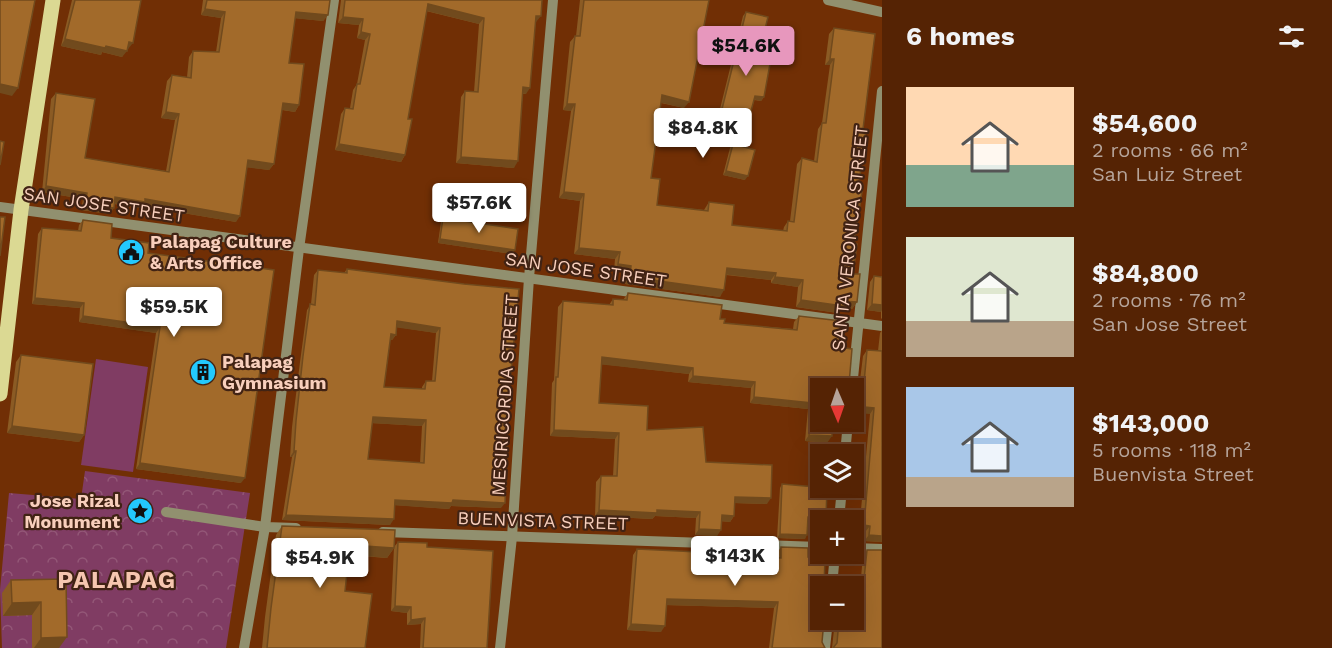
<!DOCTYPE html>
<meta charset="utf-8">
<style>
body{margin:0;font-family:"Work Sans",sans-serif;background:#5b2b0e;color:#f1f3f6;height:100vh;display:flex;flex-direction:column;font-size:22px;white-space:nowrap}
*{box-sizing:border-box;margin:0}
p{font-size:20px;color:#b6a49a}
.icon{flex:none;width:33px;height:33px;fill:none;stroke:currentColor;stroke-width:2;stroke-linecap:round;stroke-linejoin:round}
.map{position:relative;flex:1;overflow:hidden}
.drawer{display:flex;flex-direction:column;background:#552304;width:450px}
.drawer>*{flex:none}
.needle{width:39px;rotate:178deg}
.fabs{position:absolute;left:810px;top:378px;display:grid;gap:12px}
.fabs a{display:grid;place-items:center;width:54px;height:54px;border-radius:0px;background:#552304;box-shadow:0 6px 24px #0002,0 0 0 2px #6b4026;font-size:30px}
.price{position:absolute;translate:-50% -51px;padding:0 14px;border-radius:6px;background:#fff;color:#222;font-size:20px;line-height:39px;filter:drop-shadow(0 2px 3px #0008)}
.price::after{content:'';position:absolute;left:50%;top:36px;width:18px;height:14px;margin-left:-9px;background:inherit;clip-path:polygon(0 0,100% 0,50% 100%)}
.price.selected{background:#e797bd;color:#111}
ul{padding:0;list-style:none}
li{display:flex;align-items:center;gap:18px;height:150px;padding:0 24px}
li span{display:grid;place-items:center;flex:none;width:168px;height:120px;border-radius:0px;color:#555}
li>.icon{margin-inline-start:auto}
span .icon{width:72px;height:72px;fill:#fffc;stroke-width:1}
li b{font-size:26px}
h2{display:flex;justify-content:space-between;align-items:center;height:72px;padding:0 24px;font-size:26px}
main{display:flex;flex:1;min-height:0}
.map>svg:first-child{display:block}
.park{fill:url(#park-crowns)}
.pitch{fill:#803c63}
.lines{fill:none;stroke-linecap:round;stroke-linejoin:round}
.minor{stroke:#91906f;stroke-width:10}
.major{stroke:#dbd993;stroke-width:15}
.wall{fill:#8b5b24;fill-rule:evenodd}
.shaded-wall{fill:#714a1d}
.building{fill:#a26a2a;stroke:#714a1d;stroke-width:1.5;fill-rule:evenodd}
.labels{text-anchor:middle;stroke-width:4.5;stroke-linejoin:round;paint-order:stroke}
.street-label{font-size:18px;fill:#f8cfbc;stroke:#412314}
.poi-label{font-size:18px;font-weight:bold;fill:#f8cfbc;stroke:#412314;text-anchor:start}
.district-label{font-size:24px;font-weight:bold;letter-spacing:1.5px;fill:#f6c6af;stroke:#412314}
</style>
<main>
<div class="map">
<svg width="882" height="648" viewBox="0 0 882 648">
<defs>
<pattern id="park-crowns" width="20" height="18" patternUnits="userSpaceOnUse" patternTransform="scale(1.5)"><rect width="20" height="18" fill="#803c63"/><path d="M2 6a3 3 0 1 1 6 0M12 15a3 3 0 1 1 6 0" fill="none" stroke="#935777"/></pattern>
</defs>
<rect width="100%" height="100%" fill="#712f05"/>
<path class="park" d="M85,471L250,493L226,648H2L0,590L9,493L81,499Z"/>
<path class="pitch" d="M96,359L148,367L133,472L81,465Z"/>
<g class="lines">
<g class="minor">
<path d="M828,0L882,12"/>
<path d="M0,207L882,326"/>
<path d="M852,388L882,91"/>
<path d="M845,454L848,422"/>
<path d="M166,512L265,527L296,528"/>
<path d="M839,520L842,488"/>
<path d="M383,532L820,547"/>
<path d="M854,548L882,549"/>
<path d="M832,586L835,554"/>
<path d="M244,648L265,527L299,249L334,0"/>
<path d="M500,648L512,537L529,278L553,0"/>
<path d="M825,648L828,620"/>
</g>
<path class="major" d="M0,394L21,210L53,0"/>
</g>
<g class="wall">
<path d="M72,0H141L128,49H127L122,57L102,52L101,55L61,46Z"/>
<path d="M203,0H330L328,15L323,21L295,18L289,63L299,105L295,112L282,110L274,164L269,170L247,167L236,222L142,206L141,208L114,204L110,214L81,210L83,199L42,192L51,99L56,93L85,158L166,171L175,120L161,118L167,81L172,75L187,77L189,57L193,51L216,52L221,18L201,15Z"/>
<path d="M341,0H542L536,22H535L526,94H523L514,168L456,163L461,97L465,91L474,92L479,24L426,11L408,119L405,155L401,162L335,150L341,114L345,108H350L353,90L357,84L365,40L357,38L359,25L338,23Z"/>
<path d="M580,0H709L684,108L661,103L651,178L657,205L704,210L709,202L732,225L783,231L784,227L788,221H790L797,164L802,158L814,161L818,129L822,123L830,65H825L829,34L834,28L863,129L854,244L853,274L857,302L852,309L842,308L838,313L796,307L798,287L771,283V280L726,275L720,297L625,284L627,273L614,271L615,259L574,254L580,201L559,198L571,111L563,110L570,42L575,36H576Z"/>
<path d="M746,12L764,97L761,101L754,100L744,137L741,140L719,134L723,118L718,117L743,16Z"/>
<path d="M733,144L745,180L723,175L730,148Z"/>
<path d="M443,218L512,254L438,243L441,222Z"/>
<path d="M83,220L111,238L148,253L241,483L136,469L156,333L79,322L80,308L32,304L38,234L42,228L78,231L79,225Z"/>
<path d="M347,269L464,284L505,432L501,508L451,506L449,509L395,505L390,525L282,520L292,457H290L292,427L300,362L307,310L311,304L314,275L318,270L344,273ZM397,327L436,333L432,381H426L422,387V389L384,387L390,340H392L396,335ZM372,423L422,426L420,463L368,459Z"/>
<path d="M874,276L882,277V319L881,318V312L867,310L870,282Z"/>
<path d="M628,293L720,319L724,323L793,329L794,322L799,316L839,347L849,384L852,388H859L863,356L867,350L878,351L880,333L882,330V542L864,541L865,532L859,531L870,414L820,388L827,443L805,441L808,409L750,403L751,388L688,382L689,374L601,364L599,403L647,430L706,462L767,504L735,503L734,516L730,522L721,521L717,536L695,535L696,518L655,516L652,519L595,516L596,482L601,476H613L615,439L550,436L552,383L554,380L558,307L563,301L609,305L613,299L623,300Z"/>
<path d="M21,355L84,435L79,442L7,433L16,362Z"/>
<path d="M782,484L820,522L808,521L805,539L777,538L780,488Z"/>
<path d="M282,526L394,548L387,558L349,555L345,591L365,648H262L265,617L276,535Z"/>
<path d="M398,542L427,547L487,648H420L421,624L407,625V613L391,611L394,547Z"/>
<path d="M699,544L720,555L777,557V553L781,547L808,557L822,642L825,648H769L774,608L666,605L661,632L627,630L633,555L637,549L694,552Z"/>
<path d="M867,550L882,648H832L835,620H854L856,591L858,588H860L863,556Z"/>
<path d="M66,579L59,648H32V615L3,616L2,593L11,580Z"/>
</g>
<g class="shaded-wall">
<path d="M428,4L484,18L479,24L423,10Z"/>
<path d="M205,9L225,12L221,18L201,15Z"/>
<path d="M296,12L328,15L323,21L292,18Z"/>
<path d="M536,16H541L536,22H531Z"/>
<path d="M343,17L363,19L359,25L338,23Z"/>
<path d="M361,32L370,34L365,40L357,38Z"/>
<path d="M65,39L106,46L127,51L122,57L102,52L101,55L61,46Z"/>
<path d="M129,42L133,43L128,49L125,48Z"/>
<path d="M830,59H834L830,65H825Z"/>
<path d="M0,84L18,88L12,96L0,93Z"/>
<path d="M523,87L530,88L526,94L519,93Z"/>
<path d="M662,95L689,102L684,108L658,102Z"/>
<path d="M755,96L764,97L761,101L752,99Z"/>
<path d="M283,103L299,105L295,112L278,109Z"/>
<path d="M567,104H575L571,111L563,110Z"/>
<path d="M166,112L179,114L175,120L161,118Z"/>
<path d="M721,113L725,114L723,118L718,117Z"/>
<path d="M721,131L744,137L741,140L719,134Z"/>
<path d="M339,144L405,155L401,162L335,150Z"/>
<path d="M461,157L518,161L514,168L456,163Z"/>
<path d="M248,160L274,164L269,170L243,167Z"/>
<path d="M726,171L748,176L745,180L723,175Z"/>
<path d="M46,186L87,193L83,199L42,192Z"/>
<path d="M564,192L584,194L580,201L559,198Z"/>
<path d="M115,197L145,199L240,216L236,222L142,206L141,208L111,203Z"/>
<path d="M85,204L114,208L110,214L81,210Z"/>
<path d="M440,239L515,250L512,254L438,243Z"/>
<path d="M579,248L620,252L615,259L574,254Z"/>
<path d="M618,264L631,266L627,273L614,271Z"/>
<path d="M727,268L776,273L771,280L722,274Z"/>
<path d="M630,277L724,290L720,297L625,284Z"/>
<path d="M775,277L803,280L798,287L771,283Z"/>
<path d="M35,298L84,303L80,308L32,304Z"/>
<path d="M801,300L843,301L857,302L852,309L842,308L838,313L796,307Z"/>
<path d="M872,304L882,305V310L881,312L867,310Z"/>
<path d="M83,316L160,327L156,333L79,322Z"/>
<path d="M397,321L440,328L436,333L393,327Z"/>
<path d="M391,334L396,335L392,340H387Z"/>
<path d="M602,357L693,368L689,374L597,364Z"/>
<path d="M693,376L755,382L751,388L688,382Z"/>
<path d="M754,397L812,403L808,409L750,403Z"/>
<path d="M854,406L874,408L870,414L854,413Z"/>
<path d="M373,417L426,420L422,426L369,423Z"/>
<path d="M12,426L84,435L79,442L7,433Z"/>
<path d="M554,430L619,433L615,439L550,436Z"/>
<path d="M809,435L832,436L827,443L805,441Z"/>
<path d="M294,451H296L292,457H290Z"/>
<path d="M140,463L245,478L241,483L136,469Z"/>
<path d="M735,497L771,498L767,504L731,503Z"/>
<path d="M395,500H453L505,503L501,508L451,506L449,509L391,505Z"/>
<path d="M599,510H657L700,512L696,518L655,516L652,519L595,516Z"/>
<path d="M286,515L394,519L390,525L282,520Z"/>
<path d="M722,515L734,516L730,522L718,521Z"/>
<path d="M808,517L826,518L824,520H820V522L806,521Z"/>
<path d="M864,525L870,526L865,532L859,531Z"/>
<path d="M699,529L721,530L717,536L695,535Z"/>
<path d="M780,534L807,535L805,539L777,538Z"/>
<path d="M869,535L882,536V542L864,541Z"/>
<path d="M350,545L394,548L387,558L344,554Z"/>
<path d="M667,599L778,602L774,608L663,605Z"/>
<path d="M41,602L32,615L3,616L12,603Z"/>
<path d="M395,606L411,607L407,613L391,611Z"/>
<path d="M425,618L421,624L407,625L411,620Z"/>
<path d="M631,624L665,626L661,632L627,630Z"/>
<path d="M67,637L59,648H34L41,638Z"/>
</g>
<g class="building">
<path d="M0,0H35L18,88L0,84Z"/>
<path d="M75,0H141L133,43L129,42L127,51L106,46L105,48L65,39Z"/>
<path d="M207,0H330L328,15L296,12L289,63L304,64L299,105L283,103L274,164L248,160L240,216L145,199V202L115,197L114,208L85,204L87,193L46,186L56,93L95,99L85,158L169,172L179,114L166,112L172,75L191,78L193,51L219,52L225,12L205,9Z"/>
<path d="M345,0H542L541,16H536L530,88L523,87L518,161L461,157L465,91L478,92L484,18L428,4L408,119H412L405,155L339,144L345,108L353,109L357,84H360L370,34L361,32L363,19L343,17Z"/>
<path d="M584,0H709L689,102L662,95L651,178L660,179L657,205L708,211L709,202L734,205L732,225L787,231L788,221L794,222L802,158L817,162L822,123H826L834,59H830L834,28L875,34L863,129H866L859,184L863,185L854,244H857L853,274H860L857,302L843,301V306L801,300L803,280L775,277L776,273L727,268L724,290L630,277L631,266L618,264L620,252L579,248L584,194L564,192L575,104H567L575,36H580Z"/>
<path d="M746,12L768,17L757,61L770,64L764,97L755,96L744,137L721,131L725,114L721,113Z"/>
<path d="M0,141L4,142L0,165Z"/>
<path d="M733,144L755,150L748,176L726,171Z"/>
<path d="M0,217H5L0,256Z"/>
<path d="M443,218L518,229L515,250L440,239Z"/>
<path d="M83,220L112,224L111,238L149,243L148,253L274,270L245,478L140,463L160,327L83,316L84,303L35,298L42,228L81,231Z"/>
<path d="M347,269L464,284L519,289L505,432H507V447L505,503L453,500L452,503L395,500L394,519L286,515L296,451H294L296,421L303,356L310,304L315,305L318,270L347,273ZM397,321L440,328L435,381H426L425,389L384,387L391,334L396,335ZM373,417L426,420L424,463L368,459Z"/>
<path d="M874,276L882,277V305L872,304Z"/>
<path d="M628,293L722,305L720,319H725L724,323L797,330L799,316L841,321L839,347L852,349L849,384L852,388L860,389L864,383L867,350L882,351V536L869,535L870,526L864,525L874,408L854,406V388H820V422H832V436L809,435L812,403L754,397L755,382L693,376V368L602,357L599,403L648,406L647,430L703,427L706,462L772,465L771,498L735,497L734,516L722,515L721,530L699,529L700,512L657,510V513L599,510L601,476H617L619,433L554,430L556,377H558L563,301L613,305V299L627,300Z"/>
<path d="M21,355L93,364L84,435L12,426Z"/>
<path d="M782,484L827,488L826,518L808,517L807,535L780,534Z"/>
<path d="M282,526L395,530L394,548L350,545L345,591L372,594L365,648H267L271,608Z"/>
<path d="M398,542L427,543V547L493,551L487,648H423L425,618L411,620V607L395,606Z"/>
<path d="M699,544L720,545V555L781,558V547L808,548V557L825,558L824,586H820V620H824L822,642L825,648H772L778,602L667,599L665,626L631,624L637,549L698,552Z"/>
<path d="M867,550H882V648H833L837,643L839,620H854V591H858V588L863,589Z"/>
<path d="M66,579L67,637L41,638V602L12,603L11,580Z"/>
</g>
<defs>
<g id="civic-disc" transform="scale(1.35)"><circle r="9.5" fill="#23c9fe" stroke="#412314"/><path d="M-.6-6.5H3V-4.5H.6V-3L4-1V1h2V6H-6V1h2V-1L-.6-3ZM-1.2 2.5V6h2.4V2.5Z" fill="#111"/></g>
<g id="building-disc" transform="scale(1.35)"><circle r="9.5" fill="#23c9fe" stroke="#412314"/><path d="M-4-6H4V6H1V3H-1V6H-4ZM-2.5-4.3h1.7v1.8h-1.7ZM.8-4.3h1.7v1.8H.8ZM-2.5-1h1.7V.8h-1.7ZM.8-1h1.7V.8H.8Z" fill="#111"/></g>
<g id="sight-disc" transform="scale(1.35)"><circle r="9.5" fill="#23c9fe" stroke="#412314"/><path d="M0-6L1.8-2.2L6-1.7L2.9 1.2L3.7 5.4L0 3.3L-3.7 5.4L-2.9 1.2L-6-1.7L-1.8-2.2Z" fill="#111"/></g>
</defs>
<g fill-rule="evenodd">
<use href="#civic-disc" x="131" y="252"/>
<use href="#building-disc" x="203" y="372"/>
<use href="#sight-disc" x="140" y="511"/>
</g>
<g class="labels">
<g class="street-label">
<text transform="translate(104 205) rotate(8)" y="6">SAN JOSE STREET</text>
<text transform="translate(850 238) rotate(-84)" y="6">SANTA VERONICA STREET</text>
<text transform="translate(586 270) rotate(8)" y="6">SAN JOSE STREET</text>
<text transform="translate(505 395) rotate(-86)" y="6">MESIRICORDIA STREET</text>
<text transform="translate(543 521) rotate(2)" y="6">BUENVISTA STREET</text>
</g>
<g class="poi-label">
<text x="150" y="248">Palapag Culture<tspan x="150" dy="21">&amp; Arts Office</tspan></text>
<text x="222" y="368">Palapag<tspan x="222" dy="21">Gymnasium</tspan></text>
<text x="120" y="507" text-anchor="end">Jose Rizal<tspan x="120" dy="21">Monument</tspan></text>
</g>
<g class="district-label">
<text x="117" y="588">PALAPAG</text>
</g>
</g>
</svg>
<div class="fabs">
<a><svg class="needle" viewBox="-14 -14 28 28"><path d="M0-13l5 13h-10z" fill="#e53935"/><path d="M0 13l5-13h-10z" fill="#b6a49a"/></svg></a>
<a><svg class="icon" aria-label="layers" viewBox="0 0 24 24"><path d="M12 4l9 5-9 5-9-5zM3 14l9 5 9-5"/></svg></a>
<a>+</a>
<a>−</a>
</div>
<b class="price selected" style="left:746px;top:77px">$54.6K</b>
<b class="price" style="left:703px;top:159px">$84.8K</b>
<b class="price" style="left:479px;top:234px">$57.6K</b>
<b class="price" style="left:174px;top:338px">$59.5K</b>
<b class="price" style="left:735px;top:587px">$143K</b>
<b class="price" style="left:320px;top:589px">$54.9K</b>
</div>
<section class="drawer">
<h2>6 homes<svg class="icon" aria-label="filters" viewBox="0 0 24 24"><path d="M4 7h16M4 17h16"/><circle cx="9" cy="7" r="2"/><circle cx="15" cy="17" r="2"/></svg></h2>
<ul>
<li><span style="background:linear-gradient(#ffd9b3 65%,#7fa58c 0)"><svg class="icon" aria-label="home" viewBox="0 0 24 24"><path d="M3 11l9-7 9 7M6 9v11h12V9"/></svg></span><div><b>$54,600</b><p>2 rooms · 66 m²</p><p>San Luiz Street</p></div></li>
<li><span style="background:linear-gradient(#dfe7d0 70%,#b9a48a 0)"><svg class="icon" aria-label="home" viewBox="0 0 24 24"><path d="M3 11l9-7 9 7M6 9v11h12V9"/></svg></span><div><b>$84,800</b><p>2 rooms · 76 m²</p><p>San Jose Street</p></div></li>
<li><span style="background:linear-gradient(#a9c7e8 75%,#b9a48a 0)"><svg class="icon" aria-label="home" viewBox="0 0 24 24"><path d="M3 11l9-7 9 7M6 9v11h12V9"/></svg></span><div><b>$143,000</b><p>5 rooms · 118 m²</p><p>Buenvista Street</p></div></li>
</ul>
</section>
</main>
